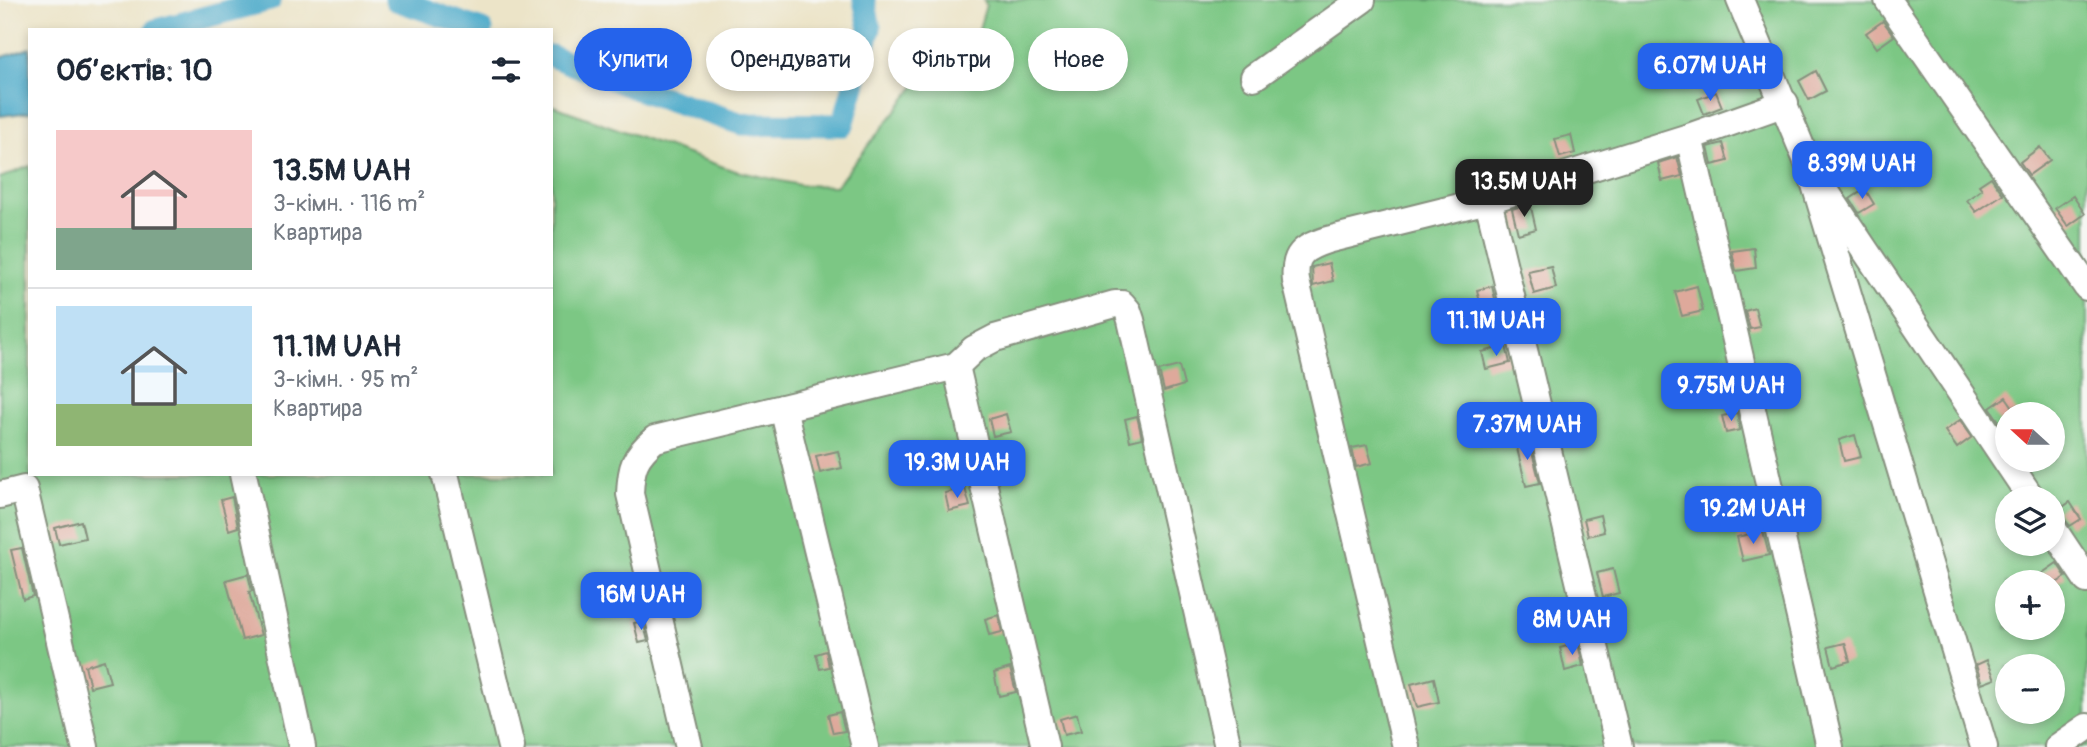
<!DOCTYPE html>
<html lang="uk">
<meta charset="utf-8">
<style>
body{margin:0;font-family:Pangolin,sans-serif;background:#f6f6f7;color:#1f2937;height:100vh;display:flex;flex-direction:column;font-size:26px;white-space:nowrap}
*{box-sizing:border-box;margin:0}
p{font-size:23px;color:#747a83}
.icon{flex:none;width:38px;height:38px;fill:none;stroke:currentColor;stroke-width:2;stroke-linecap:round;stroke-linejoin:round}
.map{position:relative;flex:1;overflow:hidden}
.sheet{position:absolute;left:28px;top:28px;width:525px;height:448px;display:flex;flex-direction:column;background:#fff;border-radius:0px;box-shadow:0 4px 10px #0003}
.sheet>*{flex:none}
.top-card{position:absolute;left:574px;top:28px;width:665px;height:63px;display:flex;gap:14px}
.needle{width:46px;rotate:291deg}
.tools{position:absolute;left:1995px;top:402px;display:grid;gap:14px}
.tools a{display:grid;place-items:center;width:70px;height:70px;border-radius:50%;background:#fff;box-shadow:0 4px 10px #0003;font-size:35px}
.price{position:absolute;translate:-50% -60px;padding:0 16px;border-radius:14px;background:#2563eb;color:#fff;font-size:23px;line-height:46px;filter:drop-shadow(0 2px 4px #0008)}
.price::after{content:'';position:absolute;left:50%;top:42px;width:21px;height:16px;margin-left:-10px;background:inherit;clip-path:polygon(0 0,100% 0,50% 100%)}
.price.current{background:#222;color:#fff}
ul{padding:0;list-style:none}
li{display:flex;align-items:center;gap:21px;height:175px;padding:0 28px}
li+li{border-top:2px solid #e0e1e3}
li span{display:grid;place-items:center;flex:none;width:196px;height:140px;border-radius:0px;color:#555}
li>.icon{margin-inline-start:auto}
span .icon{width:84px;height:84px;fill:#fffc;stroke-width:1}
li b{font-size:30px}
h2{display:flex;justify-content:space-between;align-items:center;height:84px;padding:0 28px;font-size:30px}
.pill{padding:0 24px;border-radius:32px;background:#fff;box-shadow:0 4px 10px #0003;font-size:24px;line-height:63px}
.pill.current{background:#2563eb;color:#fff}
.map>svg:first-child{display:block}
.green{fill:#7cc784;stroke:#4e825c;stroke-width:2;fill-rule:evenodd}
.water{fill:#4aa9c9;stroke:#34737e;stroke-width:2}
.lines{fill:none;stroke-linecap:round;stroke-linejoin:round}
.canal{stroke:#4aa9c9;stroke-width:23}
.building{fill:#dea99b}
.minor-casing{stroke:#86907e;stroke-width:30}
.minor{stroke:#fff;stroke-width:26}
</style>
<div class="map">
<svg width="2087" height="747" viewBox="0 0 2087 747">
<rect width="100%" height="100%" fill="#f6f6f2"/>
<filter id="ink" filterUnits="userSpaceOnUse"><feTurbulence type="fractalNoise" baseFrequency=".0143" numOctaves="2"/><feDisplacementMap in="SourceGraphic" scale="14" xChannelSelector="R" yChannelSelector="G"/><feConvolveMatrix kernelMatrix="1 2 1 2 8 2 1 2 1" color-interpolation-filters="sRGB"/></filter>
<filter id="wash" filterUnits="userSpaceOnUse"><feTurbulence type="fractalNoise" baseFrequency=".00686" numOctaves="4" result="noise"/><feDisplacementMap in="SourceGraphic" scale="28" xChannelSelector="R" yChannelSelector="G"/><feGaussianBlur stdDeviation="1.57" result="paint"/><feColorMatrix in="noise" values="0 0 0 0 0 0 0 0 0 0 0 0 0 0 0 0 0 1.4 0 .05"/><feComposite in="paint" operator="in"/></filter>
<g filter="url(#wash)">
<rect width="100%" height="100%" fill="#ece4c8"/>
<path class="green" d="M984,0H2087V747H0V178L30,166V474H551V105L732,170L799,185L836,186L944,50L970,60L986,5ZM2007,415H2053V460H2007ZM2007,499H2053V544H2007ZM2007,583H2053V628H2007ZM2007,667H2053V712H2007Z"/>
<path class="water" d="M30,48V112L0,116V58Z"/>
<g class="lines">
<g class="canal">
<path d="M396,0L482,30"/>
<path d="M156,30L270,0"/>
<path d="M551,56L637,89L742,124L843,125L870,28L864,0"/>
</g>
</g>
<g id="blocks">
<g class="building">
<path d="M1883,21L1894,36L1877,48L1866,33Z"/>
<path d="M1816,71L1826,91L1809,100L1799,81Z"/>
<path d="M1716,92L1722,107L1704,114L1698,99Z"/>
<path d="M1571,135L1575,153L1560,157L1555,139Z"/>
<path d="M1723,143L1728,161L1712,165L1708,147Z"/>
<path d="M2040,147L2050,160L2029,175L2020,162Z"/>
<path d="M1677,157L1682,176L1662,181L1658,163Z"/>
<path d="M1991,177L2003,194L1976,212L1967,200L1982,189L1979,185Z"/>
<path d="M1865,189L1874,204L1859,213L1850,199Z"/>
<path d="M2073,196L2085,214L2068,226L2055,208Z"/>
<path d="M1530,203L1536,229L1518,234L1512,209Z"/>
<path d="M1754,248L1756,268L1736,271L1732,251Z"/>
<path d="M1329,263L1333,281L1313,286L1312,267Z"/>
<path d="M1551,266L1556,288L1534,294L1528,271Z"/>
<path d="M1492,286L1497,307L1482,311L1477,290Z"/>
<path d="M1697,286L1703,311L1682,316L1675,292Z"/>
<path d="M1755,308L1760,327L1750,329L1745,311Z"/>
<path d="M1506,346L1510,363L1486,369L1482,352Z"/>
<path d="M1179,366L1184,385L1164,391L1159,371Z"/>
<path d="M2006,397L2017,413L2007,415V420L2001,424L1990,408Z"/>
<path d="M1737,413L1740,430L1726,433L1722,416Z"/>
<path d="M1006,414L1011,432L993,436L989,419Z"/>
<path d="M1137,416L1142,438L1130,441L1125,419Z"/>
<path d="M1960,420L1972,437L1957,448L1945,431Z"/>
<path d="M1855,435L1861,457L1844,461L1839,440Z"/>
<path d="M1528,437L1540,483L1526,486L1515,440Z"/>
<path d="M1367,445L1372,463L1356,467L1352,448Z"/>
<path d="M838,451L842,468L820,473L816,456Z"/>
<path d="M965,488L970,506L949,511L945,493Z"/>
<path d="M1806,490L1811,511L1793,515L1788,494Z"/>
<path d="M232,497L238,527L229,530L221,500Z"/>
<path d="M2070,502L2081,519L2070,526L2057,511Z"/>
<path d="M1600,515L1604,532L1588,536L1584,519Z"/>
<path d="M81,521L85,538L59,544L55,528Z"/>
<path d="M1763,531L1769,555L1743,561L1737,537Z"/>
<path d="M22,548L33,596L23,599L11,550Z"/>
<path d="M2057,563L2066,577L2053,585V583H2047L2041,574Z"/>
<path d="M1613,569L1619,593L1603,597L1597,573Z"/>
<path d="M248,574L252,591L249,592L261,635L242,640L226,580Z"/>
<path d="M998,615L1002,632L989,635L985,619Z"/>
<path d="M643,621L648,641L639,643L634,623Z"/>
<path d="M1578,643L1583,666L1565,671L1560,648Z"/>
<path d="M1845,643L1850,661L1833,666L1828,647Z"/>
<path d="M826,651L829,667L820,669L816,654Z"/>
<path d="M104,660L110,682L90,687L85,666Z"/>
<path d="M1987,660L1995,679L1982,684L1976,665Z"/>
<path d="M1010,668L1016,692L999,696L994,673Z"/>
<path d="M1434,678L1439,702L1417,707L1411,684Z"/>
<path d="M840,712L845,731L833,733L828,715Z"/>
<path d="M1077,714L1081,731L1064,735L1060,719Z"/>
</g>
</g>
</g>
<g filter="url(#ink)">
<use href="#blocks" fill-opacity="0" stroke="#86907e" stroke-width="2"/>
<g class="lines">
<g class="minor-casing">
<g id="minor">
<path d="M1740,0L1810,168L2032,499"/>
<path d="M1888,0L2087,287"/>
<path d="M1254,77L1362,0"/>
<path d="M1689,137L1830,747"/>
<path d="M1810,168L1984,747"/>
<path d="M1488,200L1619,747"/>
<path d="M956,366L1045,747"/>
<path d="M783,408L865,747"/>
<path d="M243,474L302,747"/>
<path d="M445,474L511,747"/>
<path d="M0,495L24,489L85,747"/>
<path d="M2053,529L2087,580"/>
<path d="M689,747L630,494C631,467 634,457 655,439L956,366L974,349L995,338L1115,304H1122L1128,311L1131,320L1228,747"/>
<path d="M1406,747L1296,281C1293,254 1303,248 1327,240L1488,200L1689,137L1785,103"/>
<path d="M2058,747L2087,727"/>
</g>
</g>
<use href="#minor" class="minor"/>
</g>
</g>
</svg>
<div class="tools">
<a><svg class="needle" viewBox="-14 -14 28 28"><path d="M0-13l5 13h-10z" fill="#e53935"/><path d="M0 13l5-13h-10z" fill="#747a83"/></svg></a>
<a><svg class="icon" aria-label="layers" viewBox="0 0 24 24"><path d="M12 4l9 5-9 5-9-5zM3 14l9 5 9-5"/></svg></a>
<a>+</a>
<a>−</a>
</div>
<b class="price" style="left:1710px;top:103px">6.07M UAH</b>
<b class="price" style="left:1862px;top:201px">8.39M UAH</b>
<b class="price current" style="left:1524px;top:219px">13.5M UAH</b>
<b class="price" style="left:1496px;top:358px">11.1M UAH</b>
<b class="price" style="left:1731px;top:423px">9.75M UAH</b>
<b class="price" style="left:1527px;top:462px">7.37M UAH</b>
<b class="price" style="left:957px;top:500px">19.3M UAH</b>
<b class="price" style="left:1753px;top:546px">19.2M UAH</b>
<b class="price" style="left:641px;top:632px">16M UAH</b>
<b class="price" style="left:1572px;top:657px">8M UAH</b>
<div class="top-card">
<a class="pill current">Купити</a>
<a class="pill">Орендувати</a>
<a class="pill">Фільтри</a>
<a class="pill">Нове</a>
</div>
<section class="sheet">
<h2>Об’єктів: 10<svg class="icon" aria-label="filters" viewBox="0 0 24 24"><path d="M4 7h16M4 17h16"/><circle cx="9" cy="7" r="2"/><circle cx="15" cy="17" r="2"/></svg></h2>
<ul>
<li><span style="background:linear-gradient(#f6c9c9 70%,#7fa58c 0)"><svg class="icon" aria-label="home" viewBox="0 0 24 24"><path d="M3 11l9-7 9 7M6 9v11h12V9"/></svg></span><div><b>13.5M UAH</b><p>3-кімн. · 116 m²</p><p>Квартира</p></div></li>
<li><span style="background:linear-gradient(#bfe0f5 70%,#8fb573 0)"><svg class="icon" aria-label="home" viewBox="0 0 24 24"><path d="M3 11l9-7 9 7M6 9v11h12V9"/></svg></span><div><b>11.1M UAH</b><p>3-кімн. · 95 m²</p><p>Квартира</p></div></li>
</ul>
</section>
</div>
